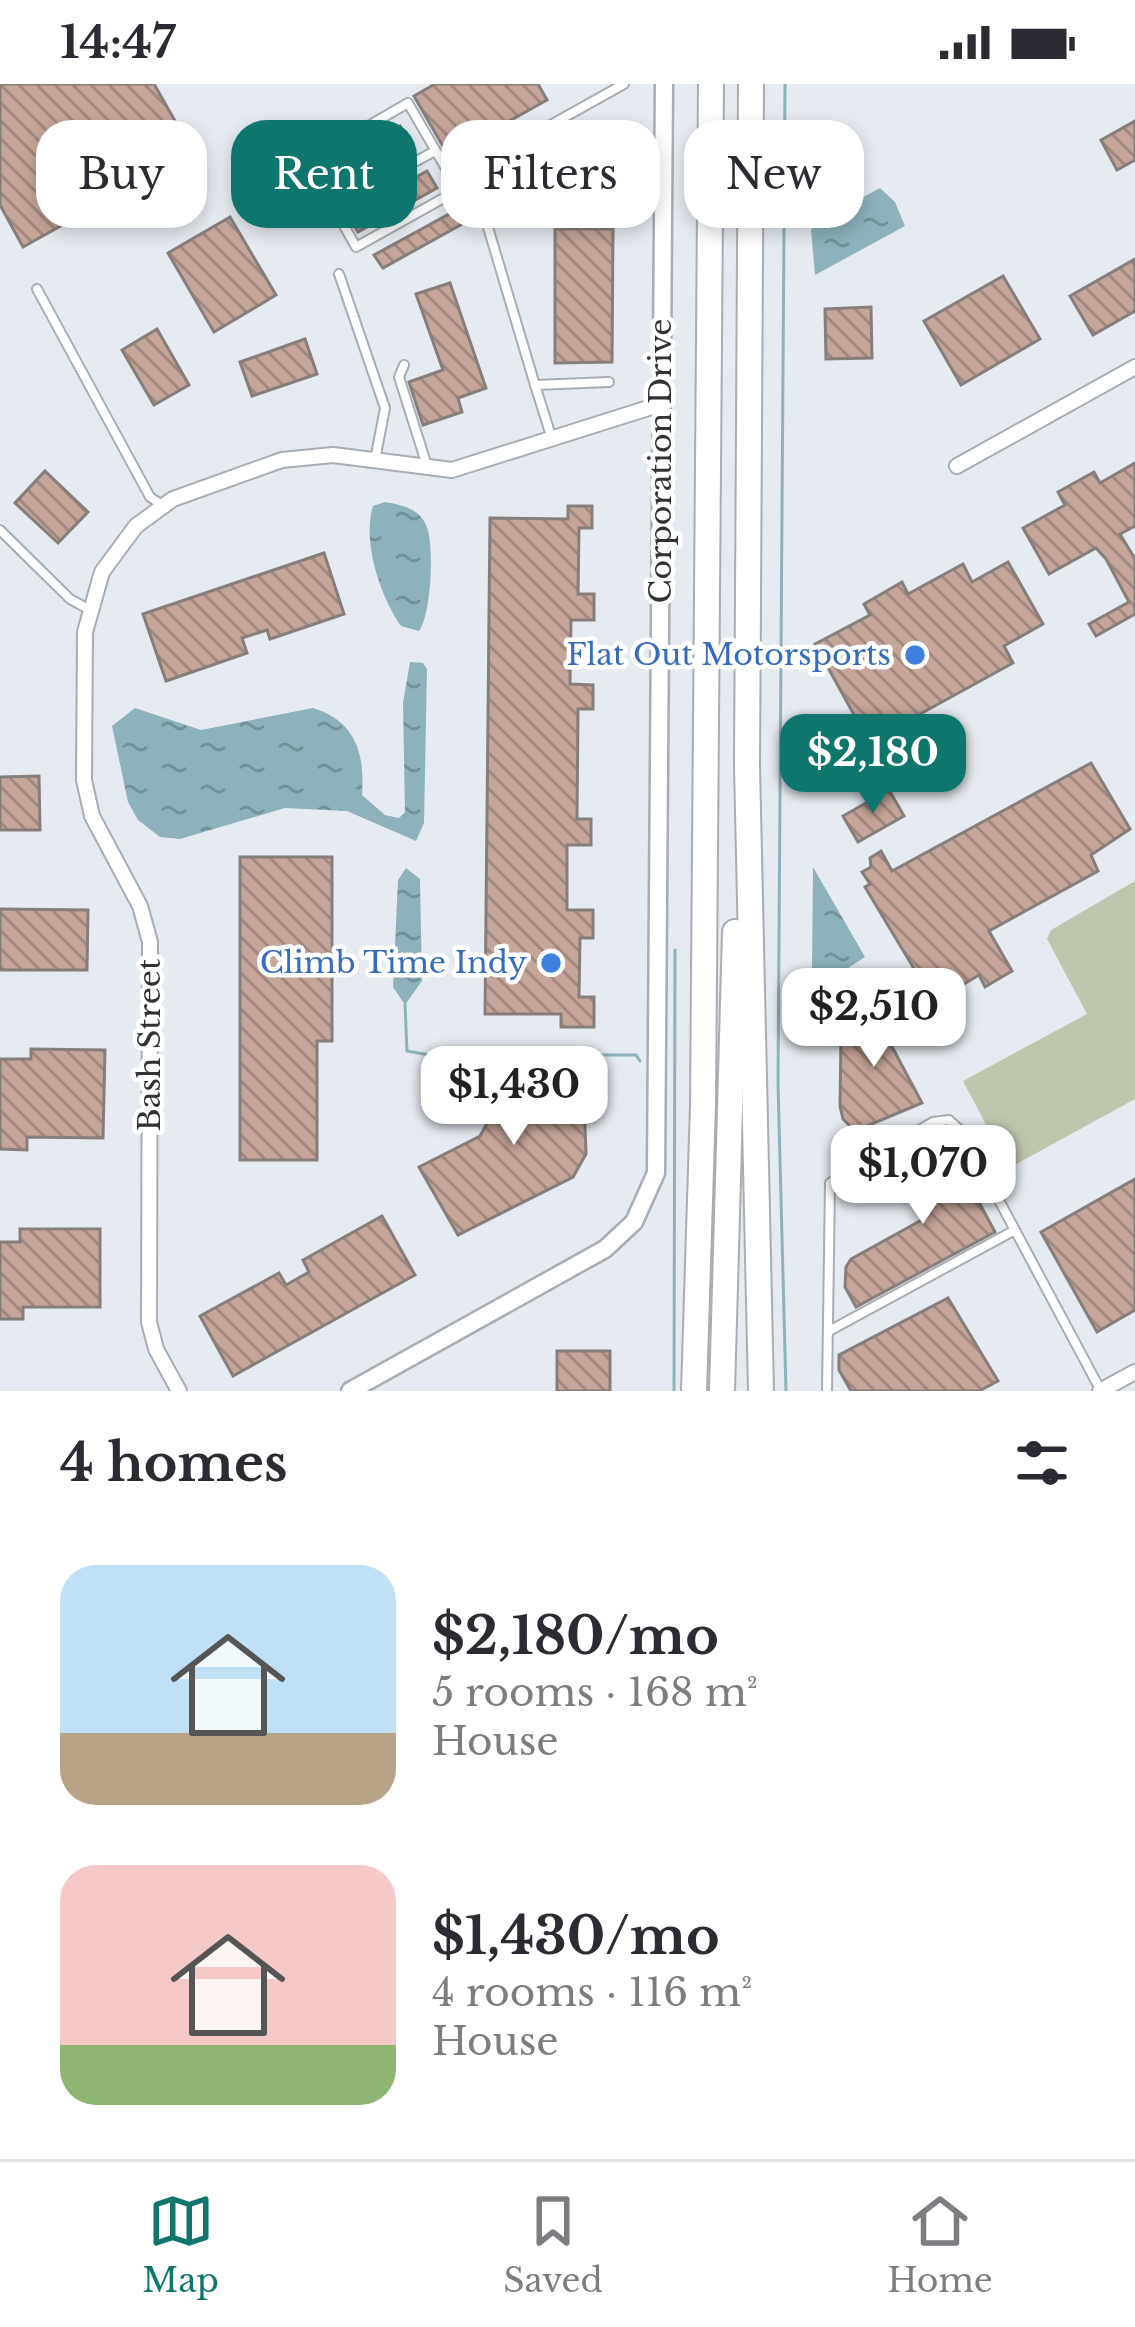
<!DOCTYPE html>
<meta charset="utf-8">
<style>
body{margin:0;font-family:"Libre Baskerville",serif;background:#f7f7f7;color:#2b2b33;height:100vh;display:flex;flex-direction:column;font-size:45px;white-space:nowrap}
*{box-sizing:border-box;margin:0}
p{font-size:39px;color:#7c7c81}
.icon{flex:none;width:66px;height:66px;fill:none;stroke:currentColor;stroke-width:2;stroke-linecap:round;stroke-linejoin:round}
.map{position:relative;height:1307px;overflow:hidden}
.drawer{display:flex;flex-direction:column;background:#fff;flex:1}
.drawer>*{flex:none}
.banner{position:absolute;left:36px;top:36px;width:1065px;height:108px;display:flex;gap:24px}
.price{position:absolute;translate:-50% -102px;padding:0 27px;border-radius:24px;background:#fff;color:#222;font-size:39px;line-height:78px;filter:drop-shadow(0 3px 6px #0008)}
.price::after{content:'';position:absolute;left:50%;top:72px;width:36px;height:27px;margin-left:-18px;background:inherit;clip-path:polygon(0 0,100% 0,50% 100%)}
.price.selected{background:#0f766e;color:#fff}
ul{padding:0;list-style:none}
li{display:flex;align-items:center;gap:36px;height:300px;padding:0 60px}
li span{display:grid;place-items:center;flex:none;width:336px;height:240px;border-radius:36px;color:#555}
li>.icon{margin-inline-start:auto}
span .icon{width:144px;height:144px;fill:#fffc;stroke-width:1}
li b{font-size:51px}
h2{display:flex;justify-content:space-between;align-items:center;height:144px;padding:0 60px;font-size:51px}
.chip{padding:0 42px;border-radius:36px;background:#fff;box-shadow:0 6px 18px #0003;font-size:42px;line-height:108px}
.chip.selected{background:#0f766e;color:#fff}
.status{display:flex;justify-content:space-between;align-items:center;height:84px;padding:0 60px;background:#fff;direction:ltr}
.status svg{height:33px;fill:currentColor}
.tab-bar{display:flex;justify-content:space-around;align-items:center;height:168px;border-top:3px solid #e1e1e2;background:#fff;font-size:33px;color:#7c7c81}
.tab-bar a{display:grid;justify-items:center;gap:6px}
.tab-bar .selected{color:#0f766e}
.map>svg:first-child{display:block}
.green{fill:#bec6ad}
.water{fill:url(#water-ripples)}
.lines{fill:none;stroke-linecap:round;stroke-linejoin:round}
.stream{stroke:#8eb2bb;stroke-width:3}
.building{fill:url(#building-back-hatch);stroke:#857e7b;stroke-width:3}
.service-casing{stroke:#a7adb2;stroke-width:12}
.minor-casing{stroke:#a7adb2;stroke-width:18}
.tertiary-casing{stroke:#a7adb2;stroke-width:21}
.motorway-casing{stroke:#a7adb2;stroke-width:28}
.service{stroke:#fff;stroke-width:8}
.minor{stroke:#fff;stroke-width:14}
.tertiary{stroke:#fff;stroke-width:16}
.motorway{stroke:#fff;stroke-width:24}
.shop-dot{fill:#3f7fe0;stroke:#fff;stroke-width:4.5}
.labels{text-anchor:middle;stroke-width:9;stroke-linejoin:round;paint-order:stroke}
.street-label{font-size:30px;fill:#303234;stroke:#fff}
.shop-label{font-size:30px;fill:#366cbe;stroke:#fff;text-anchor:end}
</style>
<div class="status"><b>14:47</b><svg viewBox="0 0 49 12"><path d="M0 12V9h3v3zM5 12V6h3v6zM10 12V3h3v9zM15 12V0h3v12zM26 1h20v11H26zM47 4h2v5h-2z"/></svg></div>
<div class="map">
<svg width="1135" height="1307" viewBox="0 0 1135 1307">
<defs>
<pattern id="water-ripples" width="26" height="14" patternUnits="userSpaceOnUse" patternTransform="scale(3)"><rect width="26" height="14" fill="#8eb2bb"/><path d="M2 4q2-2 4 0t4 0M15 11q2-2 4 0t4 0" fill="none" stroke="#749199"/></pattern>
<pattern id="building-back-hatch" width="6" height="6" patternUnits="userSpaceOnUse" patternTransform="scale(3)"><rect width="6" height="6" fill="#c6a69a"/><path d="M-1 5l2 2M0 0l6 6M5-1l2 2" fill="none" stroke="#a1887e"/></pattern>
</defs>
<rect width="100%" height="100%" fill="#e6ebf1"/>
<path class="green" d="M1135,797V1015L1009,1084L963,997L1087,930L1047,855L1051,846Z"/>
<g class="water">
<path d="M880,104L895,118L905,142L815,191L811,146L817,136L810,121L814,118L830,131Z"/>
<path d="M385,418C401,421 419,424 426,441C435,460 431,532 419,547L401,542C380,512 362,457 373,422Z"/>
<path d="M410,578L423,579L427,585L424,739L416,757L347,727L285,724L180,755L160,753L138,736L128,718L112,642L135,624L201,646L313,624C356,637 365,670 362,711L385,731L399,734L405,728L403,619Z"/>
<path d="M813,783L865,873L824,900L814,896L812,887Z"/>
<path d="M406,784L420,795L422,897L405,921L393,903L398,796Z"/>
</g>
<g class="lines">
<g class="stream">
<path d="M785,0L778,999L786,1307"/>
<path d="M405,921L407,967L435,972"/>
<path d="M479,971H636L640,977"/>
<path d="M674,1307L675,866"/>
</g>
</g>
<g class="building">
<path d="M0,0H154L179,44L138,67L152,91L23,163L0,121Z"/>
<path d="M435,0H538L547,16L448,71L414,12Z"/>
<path d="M1135,37V76L1117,86L1101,56Z"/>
<path d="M400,42L412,62L335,106L323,86Z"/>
<path d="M572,63L581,74L383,184L374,171Z"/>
<path d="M427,87L437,104L358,148L348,131Z"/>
<path d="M230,133L276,211L214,248L168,169Z"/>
<path d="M555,145H613L612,278L555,279Z"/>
<path d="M1135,175V227L1093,251L1070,212Z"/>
<path d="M1003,192L1040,255L961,301L924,237Z"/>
<path d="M450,199L486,304L458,314L462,328L423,341L409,298L443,286L416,210Z"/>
<path d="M871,223L872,274L826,275L825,225Z"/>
<path d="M157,245L189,301L154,321L122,266Z"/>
<path d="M305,255L317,290L252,312L240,278Z"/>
<path d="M1135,379V442L1120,450L1135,475V530L1096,552L1089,540L1129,518L1106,475L1096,464L1049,490L1023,444L1065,421L1058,408L1094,388L1100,399Z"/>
<path d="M45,387L88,428L58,459L15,419Z"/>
<path d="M568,422H592V444H579L578,510H594V536H571L570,600L593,601V625H578L577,735H591V761H567V826H593V854H580L579,913H594V943H561V930H485L490,434L568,435Z"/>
<path d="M324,469L344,530L270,555L267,546L242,554L247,569L166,597L143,530Z"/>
<path d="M1008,478L1043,540L1004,562L1013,579L869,658L815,560L870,531L864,520L902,498L908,510L963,480L972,498Z"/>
<path d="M1091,679L1130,745L1091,771L1098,787L989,847L1012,887L985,903L979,891L934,918L865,803L870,800L862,788L871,783L870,774L881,767L892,787Z"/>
<path d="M39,692L40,746H0V693Z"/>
<path d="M889,706L904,732L858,758L843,732Z"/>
<path d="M240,773H332V957H317V1076H240Z"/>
<path d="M0,825L88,826L87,886H0Z"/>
<path d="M888,917L907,947L889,957L922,1019L855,1047L843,1035L840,1022L841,952L855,935Z"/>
<path d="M31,965L105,966L103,1054L27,1053V1066L0,1065V975H31Z"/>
<path d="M583,986L586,1070L573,1093L458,1151L419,1083L480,1052L494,1027L493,989Z"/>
<path d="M944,1055L969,1101L979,1096L983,1104L975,1111L995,1148L856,1223L845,1203L846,1183L851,1175L927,1133L910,1101L908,1083L917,1069Z"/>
<path d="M1135,1095V1226L1097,1248L1041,1148Z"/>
<path d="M382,1132L415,1191L233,1292L200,1232L279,1189L286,1201L309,1188L303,1176Z"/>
<path d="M20,1145H100V1223H23V1235H0V1158H20Z"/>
<path d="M948,1214L998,1297L979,1307H851L839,1286V1271Z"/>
<rect x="557" y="1267" width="53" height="40"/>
</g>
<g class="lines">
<g class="service-casing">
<g id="service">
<path d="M448,88L408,19L308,77L356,163L458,106"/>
<path d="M465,89L458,106L448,88L465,89L624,0"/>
<path d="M333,122L435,67"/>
<path d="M487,140L535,301"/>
<path d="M339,190L385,324L375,376"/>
<path d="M37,205L150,413L162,421"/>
<path d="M404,281L399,293L428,385"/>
<path d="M552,355L535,301L609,298"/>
<path d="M0,446L70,515L90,526"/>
<path d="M829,1247L1015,1146"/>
<path d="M827,1307L830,1099L933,1038L949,1036L963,1049L1100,1305"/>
</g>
</g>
<g class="minor-casing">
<g id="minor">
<path d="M957,382L1135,283"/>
<path d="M179,1307L156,1265L149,1238L150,858L140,822L92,732L84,696L85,548L102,488L136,442L173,415L282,376L333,371L452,386L661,320"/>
<path d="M1100,1307L1135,1288"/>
</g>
</g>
<g class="tertiary-casing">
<path id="tertiary" d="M350,1307L605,1165L634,1138L656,1089L664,0"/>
</g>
<g class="motorway-casing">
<g id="motorway">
<path d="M751,0L747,682L761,1307"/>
<path d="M694,1307L703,1021L711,0"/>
<path d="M722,1307L735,848"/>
</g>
</g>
<use href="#service" class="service"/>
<use href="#minor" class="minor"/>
<use href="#tertiary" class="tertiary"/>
<use href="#motorway" class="motorway"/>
</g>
<g class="shop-dot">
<circle cx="915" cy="571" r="12"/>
<circle cx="551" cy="879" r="12"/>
</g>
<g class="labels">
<g class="street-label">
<text transform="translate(661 377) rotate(-90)" y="10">Corporation Drive</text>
<text transform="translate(150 961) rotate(-90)" y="10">Bash Street</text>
</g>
<g class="shop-label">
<text x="891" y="581">Flat Out Motorsports</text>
<text x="527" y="889">Climb Time Indy</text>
</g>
</g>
</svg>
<b class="price selected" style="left:873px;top:732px">$2,180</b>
<b class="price" style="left:874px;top:986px">$2,510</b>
<b class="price" style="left:514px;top:1064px">$1,430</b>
<b class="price" style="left:923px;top:1143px">$1,070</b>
<div class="banner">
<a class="chip">Buy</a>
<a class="chip selected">Rent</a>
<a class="chip">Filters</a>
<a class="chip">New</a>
</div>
</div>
<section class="drawer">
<h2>4 homes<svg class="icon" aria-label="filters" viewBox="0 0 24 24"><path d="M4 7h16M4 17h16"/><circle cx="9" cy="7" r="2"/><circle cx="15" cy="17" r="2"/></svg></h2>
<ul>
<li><span style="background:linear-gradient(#bfe0f5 70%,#b9a48a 0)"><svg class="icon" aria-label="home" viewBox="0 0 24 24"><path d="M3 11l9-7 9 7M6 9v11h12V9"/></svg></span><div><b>$2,180/mo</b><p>5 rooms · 168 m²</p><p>House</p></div></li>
<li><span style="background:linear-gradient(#f6c9c9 75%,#8fb573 0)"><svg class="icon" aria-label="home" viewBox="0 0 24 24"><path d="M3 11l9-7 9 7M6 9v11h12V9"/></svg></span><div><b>$1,430/mo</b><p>4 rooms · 116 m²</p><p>House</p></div></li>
</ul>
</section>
<nav class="tab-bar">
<a class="selected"><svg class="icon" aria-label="map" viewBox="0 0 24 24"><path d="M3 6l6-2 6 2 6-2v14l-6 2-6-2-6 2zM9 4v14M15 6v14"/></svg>Map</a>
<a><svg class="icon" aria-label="saved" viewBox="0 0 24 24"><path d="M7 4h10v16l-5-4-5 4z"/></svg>Saved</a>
<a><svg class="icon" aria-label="home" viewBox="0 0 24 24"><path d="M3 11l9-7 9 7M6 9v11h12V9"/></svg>Home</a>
</nav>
